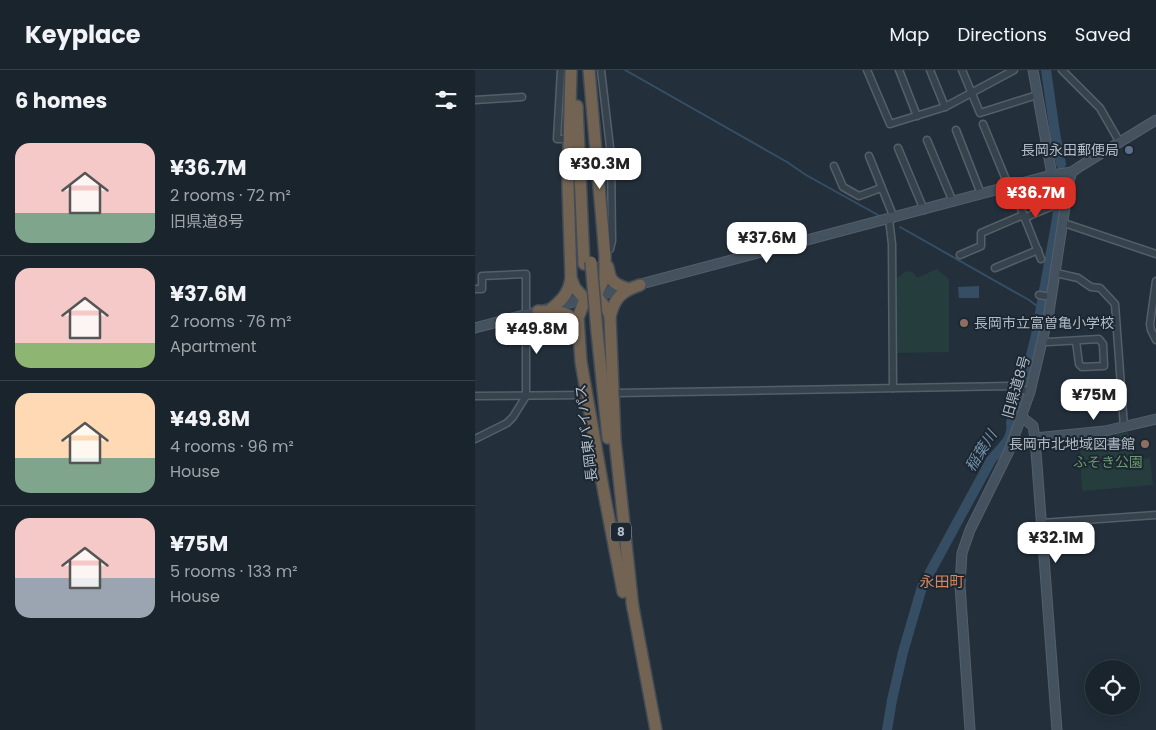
<!DOCTYPE html>
<meta charset="utf-8">
<style>
body{margin:0;font-family:Poppins,"Noto Sans JP",sans-serif;background:#273039;color:#f1f3f6;height:100vh;display:flex;flex-direction:column;font-size:19px;white-space:nowrap}
*{box-sizing:border-box;margin:0}
p{font-size:16px;color:#9fa4aa}
.icon{flex:none;width:28px;height:28px;fill:none;stroke:currentColor;stroke-width:2;stroke-linecap:round;stroke-linejoin:round}
.map{position:relative;flex:1;overflow:hidden}
.details{display:flex;flex-direction:column;background:#1a242d;width:475px}
.details>*{flex:none}
.controls{position:absolute;left:610px;top:590px;display:grid;gap:10px}
.controls a{display:grid;place-items:center;width:55px;height:55px;border-radius:50%;background:#1a242d;box-shadow:0 2px 12px #0003,0 0 0 1px #384149;font-size:25px}
.price{position:absolute;translate:-50% -42px;padding:0 11px;border-radius:10px;background:#fff;color:#222;font-size:16px;line-height:32px;filter:drop-shadow(0 1px 2px #0008)}
.price::after{content:'';position:absolute;left:50%;top:30px;width:15px;height:11px;margin-left:-8px;background:inherit;clip-path:polygon(0 0,100% 0,50% 100%)}
.price.current{background:#d93025;color:#fff}
ul{padding:0;list-style:none}
li{display:flex;align-items:center;gap:15px;height:125px;padding:0 15px}
li+li{border-top:1px solid #384149}
li span{display:grid;place-items:center;flex:none;width:140px;height:100px;border-radius:15px;color:#555}
li>.icon{margin-inline-start:auto}
span .icon{width:60px;height:60px;fill:#fffc;stroke-width:1}
li b{font-size:21px}
h2{display:flex;justify-content:space-between;align-items:center;height:60px;padding:0 15px;font-size:21px}
header{display:flex;align-items:center;gap:30px;box-sizing:border-box;height:70px;padding:0 25px;background:#1a242d;border-bottom:1px solid #384149}
header strong{font-size:24px}
nav{display:flex;gap:28px;margin-inline-start:auto;font-size:18px}
main{display:flex;flex:1;min-height:0}
.map>svg:first-child{display:block}
.green{fill:#253d3d}
.water{fill:#364e63}
.lines{fill:none;stroke-linecap:round;stroke-linejoin:round}
.stream{stroke:#364e63;stroke-width:2}
.river{stroke:#364e63;stroke-width:10}
.street-casing{stroke:#555f6a;stroke-width:9}
.secondary-casing{stroke:#555f6a;stroke-width:11}
.highway-casing{stroke:#424c57;stroke-width:14}
.street{stroke:#36424c;stroke-width:6}
.secondary{stroke:#44515f;stroke-width:9}
.highway{stroke:#726353;stroke-width:11}
.highway-bridge-casing{stroke:#424c57;stroke-width:14;stroke-linecap:butt}
.highway-bridge{stroke:#726353;stroke-width:11}
.service-dot{fill:#5c6f8a;stroke:#1c2731;stroke-width:2}
.education-dot{fill:#8d6e63;stroke:#1c2731;stroke-width:2}
.labels{text-anchor:middle;stroke-width:4;stroke-linejoin:round;paint-order:stroke}
.shield{fill:#1c2731;stroke:#858f9b;stroke-width:1}
.shield-label{font-size:12px;font-weight:bold;fill:#b2bcc8}
.poi-label{font-size:14px;fill:#b2bcc8;stroke:#1c2731;text-anchor:end}
.street-label{font-size:14px;fill:#b2bcc8;stroke:#1c2731}
.park-label{font-size:14px;fill:#69996f;stroke:#1c2731}
.water-label{font-size:15px;font-style:italic;fill:#7291ab;stroke:#1c2731}
.neighbourhood-label{font-size:15px;fill:#d58660;stroke:#1c2731}
</style>
<header>
<strong>Keyplace</strong>
<nav><a>Map</a><a>Directions</a><a>Saved</a></nav>
</header>
<main>
<section class="details">
<h2>6 homes<svg class="icon" aria-label="filters" viewBox="0 0 24 24"><path d="M4 7h16M4 17h16"/><circle cx="9" cy="7" r="2"/><circle cx="15" cy="17" r="2"/></svg></h2>
<ul>
<li><span style="background:linear-gradient(#f6c9c9 70%,#7fa58c 0)"><svg class="icon" aria-label="home" viewBox="0 0 24 24"><path d="M3 11l9-7 9 7M6 9v11h12V9"/></svg></span><div><b>¥36.7M</b><p>2 rooms · 72 m²</p><p>旧県道8号</p></div></li>
<li><span style="background:linear-gradient(#f6c9c9 75%,#8fb573 0)"><svg class="icon" aria-label="home" viewBox="0 0 24 24"><path d="M3 11l9-7 9 7M6 9v11h12V9"/></svg></span><div><b>¥37.6M</b><p>2 rooms · 76 m²</p><p>Apartment</p></div></li>
<li><span style="background:linear-gradient(#ffd9b3 65%,#7fa58c 0)"><svg class="icon" aria-label="home" viewBox="0 0 24 24"><path d="M3 11l9-7 9 7M6 9v11h12V9"/></svg></span><div><b>¥49.8M</b><p>4 rooms · 96 m²</p><p>House</p></div></li>
<li><span style="background:linear-gradient(#f6c9c9 60%,#9aa5b1 0)"><svg class="icon" aria-label="home" viewBox="0 0 24 24"><path d="M3 11l9-7 9 7M6 9v11h12V9"/></svg></span><div><b>¥75M</b><p>5 rooms · 133 m²</p><p>House</p></div></li>
</ul>
</section>
<div class="map">
<svg width="681" height="660" viewBox="0 0 681 660">
<rect width="100%" height="100%" fill="#23303c"/>
<g class="green">
<path d="M462,199L474,209V282L422,283V208C430,201 436,197 442,208Z"/>
<path d="M653,362L660,390L675,388L678,415L607,421L605,370Z"/>
</g>
<path class="water" d="M504,216V228H484L483,217Z"/>
<g class="lines">
<g class="stream">
<path d="M150,0L312,92L331,105L403,145"/>
<path d="M425,157L554,230L566,239"/>
</g>
<g class="river">
<path d="M571,0L580,63L586,94"/>
<path d="M412,660L417,630L428,582L447,517L516,390C525,378 539,370 536,353L554,294L561,265L582,149L587,107"/>
</g>
<g class="street-casing">
<g id="street">
<path d="M86,0L82,69H91"/>
<path d="M126,0L136,86L137,171L135,179L130,181"/>
<path d="M392,0L415,54L470,37L539,0"/>
<path d="M424,0L442,46"/>
<path d="M455,0L470,37"/>
<path d="M487,0L505,43L562,25"/>
<path d="M587,0L625,38L644,71"/>
<path d="M0,30L47,27"/>
<path d="M508,54L534,117"/>
<path d="M481,60L506,124"/>
<path d="M452,70L478,132"/>
<path d="M423,78L449,140"/>
<path d="M394,86L419,148"/>
<path d="M359,96L368,117L384,126L406,118"/>
<path d="M537,116L566,189"/>
<path d="M549,148L575,137"/>
<path d="M414,149L417,174L418,318"/>
<path d="M589,153L681,184"/>
<path d="M485,185L506,176V163L548,145"/>
<path d="M520,198L563,180"/>
<path d="M581,203L603,208L616,217L625,218L640,234L649,357"/>
<path d="M681,211L675,254L676,260L681,270"/>
<path d="M0,219H7V206L51,204V326L38,347L32,353L0,369"/>
<path d="M564,225L576,227"/>
<path d="M568,270L573,272L624,269L628,274L629,296L607,297L604,294L601,271"/>
<path d="M141,323L536,316L555,322"/>
<path d="M0,326L109,325"/>
<path d="M566,453L681,445"/>
</g>
</g>
<g class="secondary-casing">
<g id="secondary">
<path d="M558,0L577,105"/>
<path d="M0,258L577,105L597,102"/>
<path d="M547,347L558,356L560,368L582,660"/>
<path d="M560,368L630,361L681,349"/>
<path d="M495,660L485,515L487,483L495,460L534,381L555,322L574,242L594,111L597,102L604,97L681,50"/>
</g>
</g>
<g class="highway-casing">
<g id="highway">
<path d="M96,0L93,117L96,208L100,218L110,229L103,248L106,292L129,423L148,522"/>
<path d="M114,0L130,186V207L121,225L133,241L135,247L140,370L158,539"/>
<path d="M102,36L109,194"/>
<path d="M133,197C135,210 138,214 151,218"/>
<path d="M76,239C87,230 94,223 96,208"/>
<path d="M63,241C80,242 96,239 103,258"/>
<path d="M135,247C139,228 147,221 165,215"/>
<path d="M122,262L133,368"/>
<path d="M157,532L181,660"/>
</g>
</g>
<use href="#street" class="street"/>
<use href="#secondary" class="secondary"/>
<use href="#highway" class="highway"/>
<g class="highway-bridge-casing">
<path id="highway-bridge" d="M116,192L122,262"/>
</g>
<use href="#highway-bridge" class="highway-bridge"/>
</g>
<circle class="service-dot" cx="654" cy="80" r="5"/>
<g class="education-dot">
<circle cx="489" cy="253" r="5"/>
<circle cx="670" cy="374" r="5"/>
</g>
<g class="labels">
<rect class="shield" x="136" y="452.5" width="20" height="19" rx="4"/>
<g class="shield-label">
<text x="146" y="466">8</text>
</g>
<g class="poi-label">
<text x="644" y="85">長岡永田郵便局</text>
<text x="499" y="258" text-anchor="start">長岡市立富曽亀小学校</text>
<text x="660" y="379">長岡市北地域図書館</text>
</g>
<g class="street-label">
<text transform="translate(541 317) rotate(-74)" y="5">旧県道8号</text>
<text transform="translate(111 363) rotate(-97)" y="5">長岡東バイパス</text>
</g>
<g class="park-label">
<text x="633" y="397">ふそき公園</text>
</g>
<g class="water-label">
<text transform="translate(506 381) rotate(-58)" y="5">稲葉川</text>
</g>
<g class="neighbourhood-label">
<text x="467" y="517">永田町</text>
</g>
</g>
</svg>
<div class="controls">
<a><svg class="icon" aria-label="locate" viewBox="0 0 24 24"><circle cx="12" cy="12" r="6"/><path d="M12 2v4M12 18v4M2 12h4M18 12h4"/></svg></a>
</div>
<b class="price" style="left:125px;top:120px">¥30.3M</b>
<b class="price current" style="left:561px;top:149px">¥36.7M</b>
<b class="price" style="left:292px;top:194px">¥37.6M</b>
<b class="price" style="left:62px;top:285px">¥49.8M</b>
<b class="price" style="left:619px;top:351px">¥75M</b>
<b class="price" style="left:581px;top:494px">¥32.1M</b>
</div>
</main>
